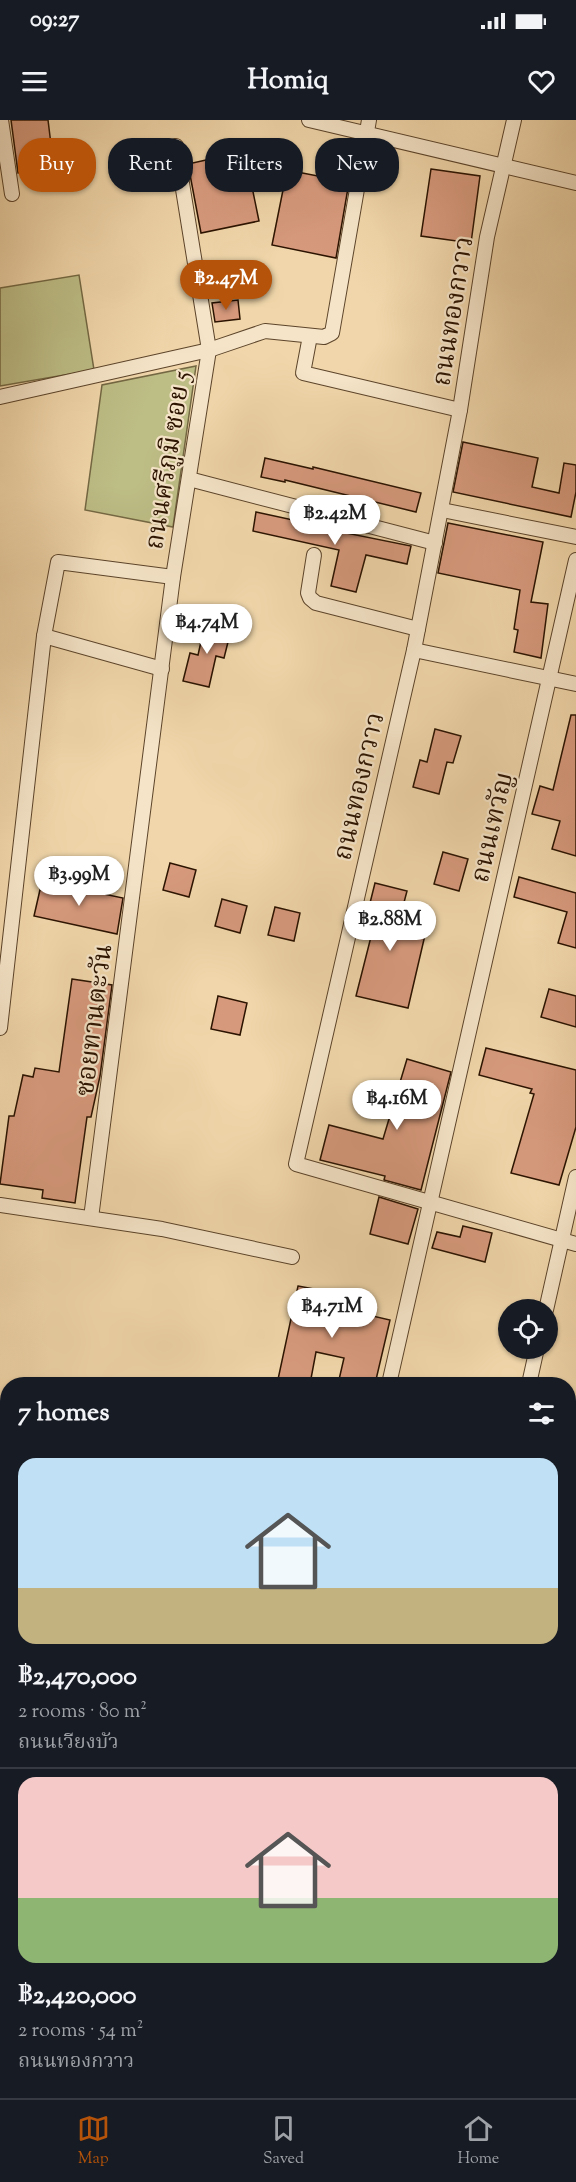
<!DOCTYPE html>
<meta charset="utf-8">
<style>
body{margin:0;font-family:"Sorts Mill Goudy","Noto Serif Thai",serif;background:#242831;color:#f1f3f6;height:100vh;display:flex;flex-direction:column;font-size:22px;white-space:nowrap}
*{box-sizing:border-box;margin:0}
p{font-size:20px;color:#9ea1a6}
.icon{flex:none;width:33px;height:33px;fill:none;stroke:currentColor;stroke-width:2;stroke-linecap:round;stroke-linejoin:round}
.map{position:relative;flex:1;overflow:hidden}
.drawer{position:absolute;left:0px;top:1257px;width:576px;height:722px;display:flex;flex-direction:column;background:#171b24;border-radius:24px 24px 0 0;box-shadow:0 2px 4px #0004}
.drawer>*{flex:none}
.banner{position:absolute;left:18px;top:18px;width:540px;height:54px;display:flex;gap:12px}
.controls{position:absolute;left:498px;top:1179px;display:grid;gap:12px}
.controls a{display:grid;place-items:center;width:60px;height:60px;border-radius:50%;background:#171b24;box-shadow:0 2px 4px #0004;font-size:30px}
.price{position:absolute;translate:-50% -51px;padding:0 14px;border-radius:21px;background:#fff;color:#222;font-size:20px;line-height:39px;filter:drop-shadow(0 2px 3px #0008)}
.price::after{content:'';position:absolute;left:50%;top:36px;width:18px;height:14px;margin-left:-9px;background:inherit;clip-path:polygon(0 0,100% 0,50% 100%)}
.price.current{background:#b45309;color:#fff}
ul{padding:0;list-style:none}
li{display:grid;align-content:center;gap:12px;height:318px;padding:0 18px}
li+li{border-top:2px solid #363941}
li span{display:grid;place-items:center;height:186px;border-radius:18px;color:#555}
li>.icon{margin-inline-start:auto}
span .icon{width:108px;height:108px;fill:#fffc;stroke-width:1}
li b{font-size:26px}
h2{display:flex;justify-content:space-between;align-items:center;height:72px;padding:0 18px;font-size:26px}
.pill{padding:0 21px;border-radius:24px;background:#171b24;box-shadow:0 2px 4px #0004;font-size:21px;line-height:54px}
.pill.current{background:#b45309;color:#fff}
.status{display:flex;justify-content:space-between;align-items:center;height:42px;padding:0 30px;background:#171b24;direction:ltr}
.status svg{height:16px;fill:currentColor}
header{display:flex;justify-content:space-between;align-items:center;height:78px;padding:0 18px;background:#171b24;font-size:27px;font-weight:700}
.menu{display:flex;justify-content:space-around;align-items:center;height:84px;border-top:2px solid #363941;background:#171b24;font-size:16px;color:#9ea1a6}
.menu a{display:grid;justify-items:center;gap:3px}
.menu .current{color:#b45309}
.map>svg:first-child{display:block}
.green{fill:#bdbd86;stroke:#746843;stroke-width:1.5}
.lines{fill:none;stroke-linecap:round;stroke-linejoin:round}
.stream{stroke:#71756d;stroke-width:4.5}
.building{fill:#d6997c;stroke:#2b1300;stroke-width:1.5}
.street-casing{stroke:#5c442a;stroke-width:16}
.secondary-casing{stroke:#2b1300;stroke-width:22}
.highway-casing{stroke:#2b1300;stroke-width:28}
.street{stroke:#f5e4c8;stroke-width:14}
.secondary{stroke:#f5e4c8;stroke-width:20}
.highway{stroke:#e8bb75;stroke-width:26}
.labels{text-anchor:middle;stroke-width:4.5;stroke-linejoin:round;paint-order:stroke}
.street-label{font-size:26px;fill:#2b1300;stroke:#f5e4c8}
</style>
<div class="status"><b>09:27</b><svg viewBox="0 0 49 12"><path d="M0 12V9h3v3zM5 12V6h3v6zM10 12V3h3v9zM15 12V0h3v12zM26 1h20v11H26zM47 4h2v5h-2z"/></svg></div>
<header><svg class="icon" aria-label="menu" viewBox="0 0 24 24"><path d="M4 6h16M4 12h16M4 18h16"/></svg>Homiq<svg class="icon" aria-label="heart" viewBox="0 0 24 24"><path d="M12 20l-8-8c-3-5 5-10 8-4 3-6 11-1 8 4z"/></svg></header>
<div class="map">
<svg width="576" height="1978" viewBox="0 0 576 1978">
<rect width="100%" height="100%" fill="#f0d6aa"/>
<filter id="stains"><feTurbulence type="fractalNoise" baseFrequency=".00333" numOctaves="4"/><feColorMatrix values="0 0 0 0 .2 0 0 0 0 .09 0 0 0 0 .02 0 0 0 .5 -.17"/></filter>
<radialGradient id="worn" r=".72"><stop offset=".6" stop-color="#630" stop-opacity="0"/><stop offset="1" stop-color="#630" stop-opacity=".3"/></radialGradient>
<g class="green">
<path d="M79,155L94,250L0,266V168Z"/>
<path d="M196,246L173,407L85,390L102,265Z"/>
</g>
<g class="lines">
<path class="stream" d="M0,1713L8,1722"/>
</g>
<g class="building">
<path d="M11,0H48L54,49L18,53Z"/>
<path d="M224,36L230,67L251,62L259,101L201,113L188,44Z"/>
<path d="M431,49L480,56L471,123L421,116Z"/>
<path d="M287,50L349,62L336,138L272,125Z"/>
<path d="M238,180L240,199L215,202L212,183Z"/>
<path d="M463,322L538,338L532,367L559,373L564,343L576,345V372L571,397L453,372Z"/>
<path d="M265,338L313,349V347L421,373L416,392L285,360V362L261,357Z"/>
<path d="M256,392L321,406V408L411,426L407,444L366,435L356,472L331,466L339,430L253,411Z"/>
<path d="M448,403L543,422L531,482L548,484L541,538L514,532L518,510L514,509L520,470L438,453Z"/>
<path d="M205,504L231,510L224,538L216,536L209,567L183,561L190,533L198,535Z"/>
<path d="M571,595H576V736L552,729L560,701L532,694L540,666L553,670Z"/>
<path d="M435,609L461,616L453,643L447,642L439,674L413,667L420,640L427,642Z"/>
<path d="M443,732L468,739L459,771L434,764Z"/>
<path d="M170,743L196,750L189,777L163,770Z"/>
<path d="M519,757L576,773V828L558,823L567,792L514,777Z"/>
<path d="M42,761L123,778L117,814L34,796Z"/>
<path d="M375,763L407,771L397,809L425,815L408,888L356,876L377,793L368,791Z"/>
<path d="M222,779L247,786L240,813L215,806Z"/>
<path d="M275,787L300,793L294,821L268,815Z"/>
<path d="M72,859L112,865L100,956L91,997H87L75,1083L42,1078L43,1070L0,1064L9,996H14L23,955L33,957L35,948L59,952Z"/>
<path d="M549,869L576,876V907L541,897Z"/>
<path d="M218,876L247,883L240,915L211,909Z"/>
<path d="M486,928L576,950V1007L559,1065L511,1053L534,974L530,973L532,969L479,955Z"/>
<path d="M407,939L451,952L421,1070L384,1060L385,1056L320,1040L329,1005L383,1019Z"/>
<path d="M379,1077L418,1089L408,1124L370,1114Z"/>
<path d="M463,1106L492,1113L485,1142L432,1128L437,1112L460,1117Z"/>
<path d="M298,1166L341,1174L338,1188L390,1200L375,1264H338L344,1238L316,1232L310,1264H277Z"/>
</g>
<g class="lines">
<g class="street-casing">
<g id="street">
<path d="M1,0L12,74"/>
<path d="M309,0L576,63"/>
<path d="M514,0L487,117L460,290L414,530L296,1044L576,1124"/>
<path d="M310,216L303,253L460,290"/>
<path d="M0,277L209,230L265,211L324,217L332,213L369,0"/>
<path d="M189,359L435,423"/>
<path d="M442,390L576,417"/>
<path d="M314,435L308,473L310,478L316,483L418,509"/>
<path d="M44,516L162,549"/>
<path d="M414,530L576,564"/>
<path d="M0,908L44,516L58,442L173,457"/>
<path d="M0,1085L162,1109L292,1137"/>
<path d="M91,1098L173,457L209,230L176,26"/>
<path d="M546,1190L576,1057"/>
<path d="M389,1264L576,440"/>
<path d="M529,1264L537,1228"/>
<path d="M568,1663L576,1665"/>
<path d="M362,1978L364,1971"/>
</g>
</g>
<g class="secondary-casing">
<g id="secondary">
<path d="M0,1735L8,1744"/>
<path d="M0,1923L8,1932"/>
<path d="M42,1971L48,1978"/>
<path d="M209,1971L216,1978"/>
</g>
</g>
<g class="highway-casing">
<g id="highway">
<path d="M0,1767L8,1776"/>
<path d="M0,1831L8,1840"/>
<path d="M122,1971L129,1978"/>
<path d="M174,1971L180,1978"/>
</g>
</g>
<use href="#street" class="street"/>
<use href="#secondary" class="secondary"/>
<use href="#highway" class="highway"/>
</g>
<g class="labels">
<g class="street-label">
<text transform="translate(452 191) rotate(-81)" y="9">ถนนทองกวาว</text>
<text transform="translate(167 340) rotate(-81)" y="9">ถนนศรีภูมิ ซอย 5</text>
<text transform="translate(358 666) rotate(-77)" y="9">ถนนทองกวาว</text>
<text transform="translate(491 707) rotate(-77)" y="9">ถนนเทวัญ</text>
<text transform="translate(93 900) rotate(-83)" y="9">ซอยทานตะวัน</text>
</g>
</g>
<rect width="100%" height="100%" filter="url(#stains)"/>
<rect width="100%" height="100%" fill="url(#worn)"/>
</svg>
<div class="controls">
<a><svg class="icon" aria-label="locate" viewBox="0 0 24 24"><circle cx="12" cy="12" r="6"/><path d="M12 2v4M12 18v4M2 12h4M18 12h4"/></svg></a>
</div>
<b class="price current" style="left:226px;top:191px">฿2.47M</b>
<b class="price" style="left:335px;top:426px">฿2.42M</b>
<b class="price" style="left:207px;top:535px">฿4.74M</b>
<b class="price" style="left:79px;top:787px">฿3.99M</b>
<b class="price" style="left:390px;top:832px">฿2.88M</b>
<b class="price" style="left:397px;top:1011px">฿4.16M</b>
<b class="price" style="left:332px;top:1219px">฿4.71M</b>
<div class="banner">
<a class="pill current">Buy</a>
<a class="pill">Rent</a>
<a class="pill">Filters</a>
<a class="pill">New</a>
</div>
<section class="drawer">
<h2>7 homes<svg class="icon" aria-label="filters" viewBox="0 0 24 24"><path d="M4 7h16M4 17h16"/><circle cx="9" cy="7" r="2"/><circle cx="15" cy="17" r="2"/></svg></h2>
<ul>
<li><span style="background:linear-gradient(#bfe0f5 70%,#c2b280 0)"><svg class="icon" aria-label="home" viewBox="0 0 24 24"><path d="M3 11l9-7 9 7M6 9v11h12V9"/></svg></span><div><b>฿2,470,000</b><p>2 rooms · 80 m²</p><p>ถนนเวียงบัว</p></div></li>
<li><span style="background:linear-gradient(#f6c9c9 65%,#8fb573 0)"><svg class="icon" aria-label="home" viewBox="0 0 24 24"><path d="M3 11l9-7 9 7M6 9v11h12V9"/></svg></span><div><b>฿2,420,000</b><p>2 rooms · 54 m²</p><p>ถนนทองกวาว</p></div></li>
</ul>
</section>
</div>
<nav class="menu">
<a class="current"><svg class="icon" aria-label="map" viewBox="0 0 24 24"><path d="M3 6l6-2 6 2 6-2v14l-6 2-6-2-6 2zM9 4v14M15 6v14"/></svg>Map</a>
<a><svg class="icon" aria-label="saved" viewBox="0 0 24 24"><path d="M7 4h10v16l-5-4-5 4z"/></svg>Saved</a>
<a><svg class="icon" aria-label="home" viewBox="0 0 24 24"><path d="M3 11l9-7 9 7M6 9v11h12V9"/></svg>Home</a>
</nav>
